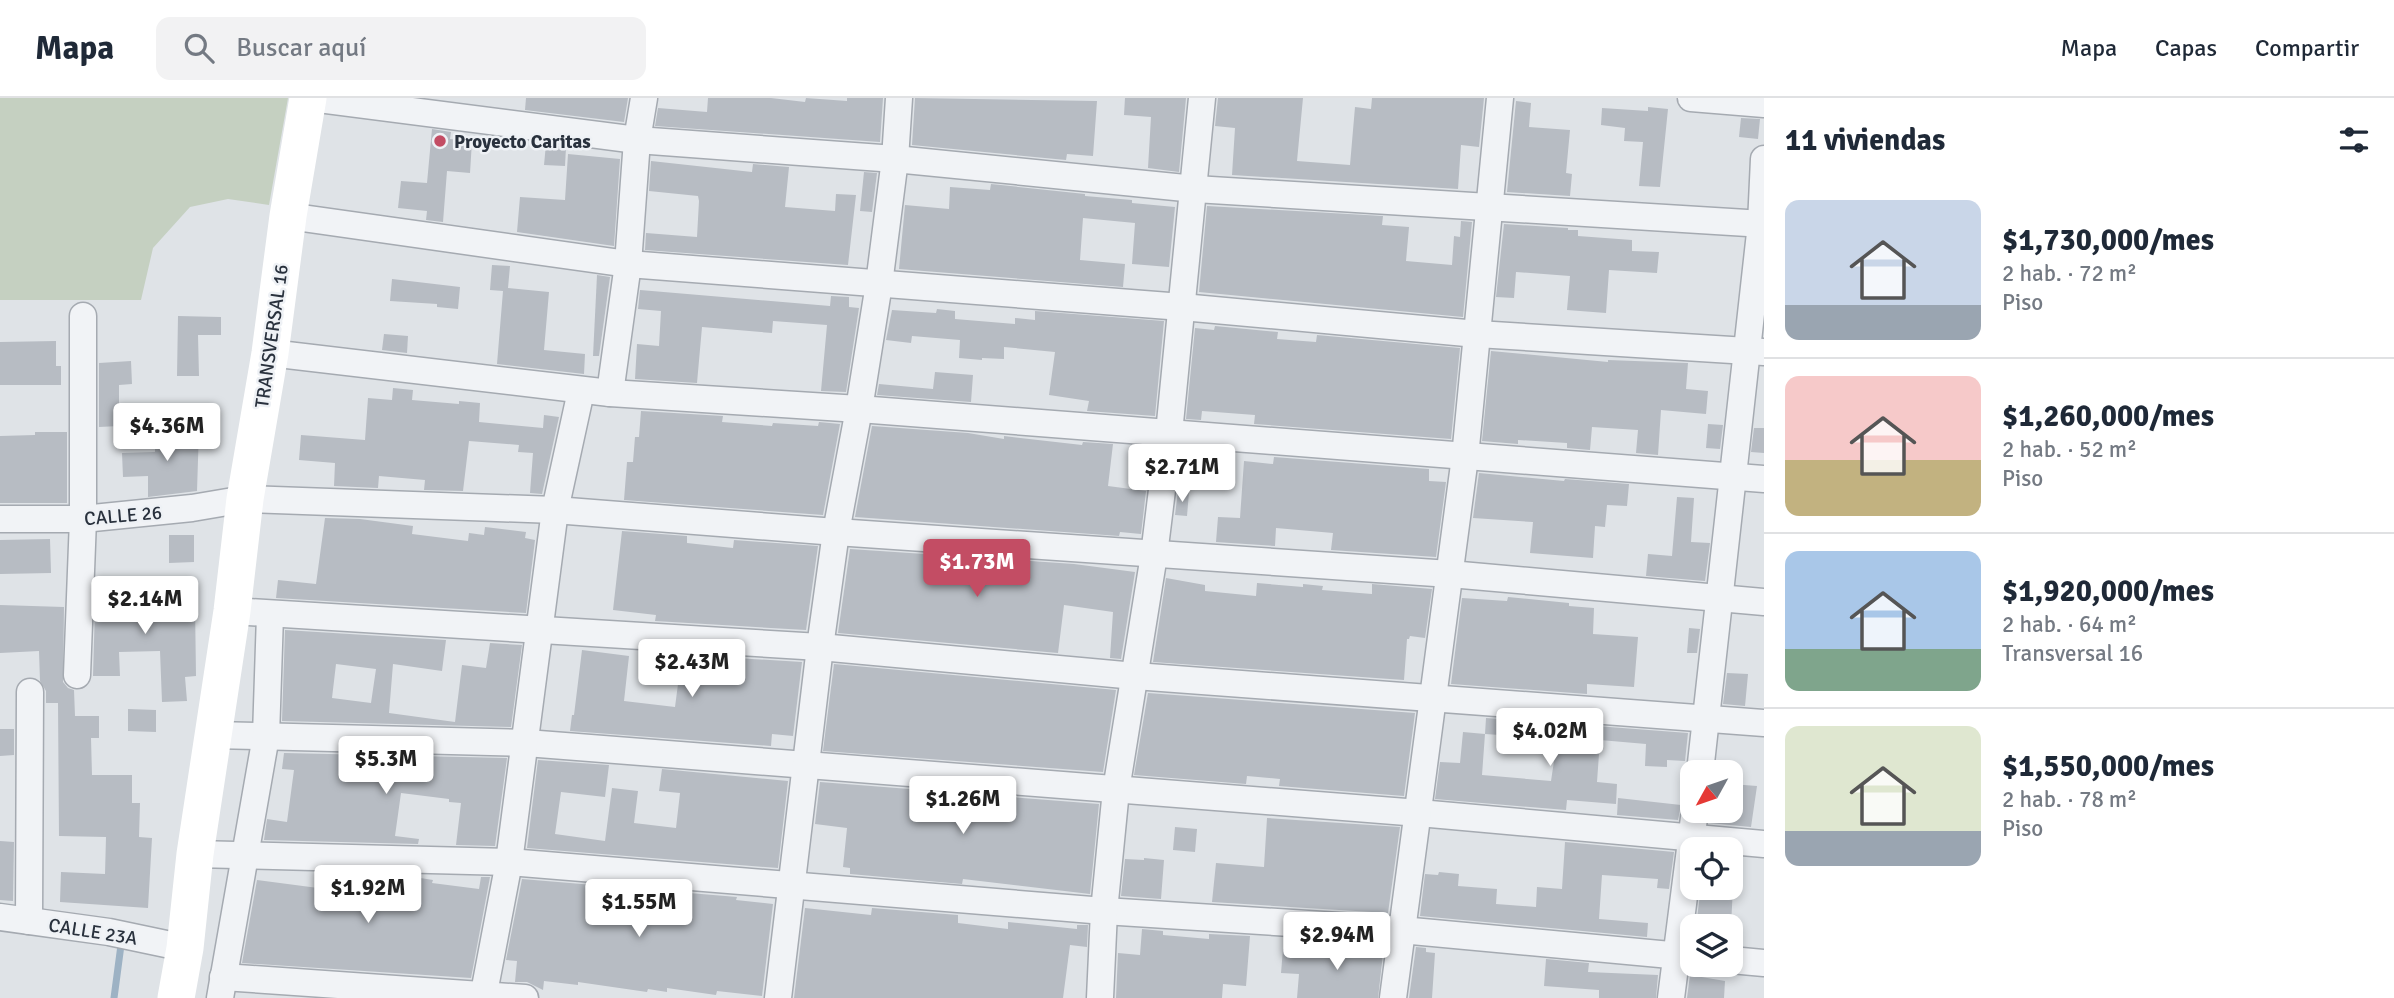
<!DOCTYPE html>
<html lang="es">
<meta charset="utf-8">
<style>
body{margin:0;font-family:Signika,sans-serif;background:#f2f2f3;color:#1f2937;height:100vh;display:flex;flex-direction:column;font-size:26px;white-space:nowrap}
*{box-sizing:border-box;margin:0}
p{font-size:23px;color:#747a83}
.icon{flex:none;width:38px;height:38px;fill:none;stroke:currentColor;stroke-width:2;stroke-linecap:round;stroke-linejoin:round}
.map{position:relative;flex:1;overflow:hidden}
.side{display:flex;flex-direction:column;background:#fff;width:630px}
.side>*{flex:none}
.needle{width:46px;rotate:230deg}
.controls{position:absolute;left:1680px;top:662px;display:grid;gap:14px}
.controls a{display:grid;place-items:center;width:63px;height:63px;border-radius:14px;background:#fff;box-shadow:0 4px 10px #0003;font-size:35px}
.price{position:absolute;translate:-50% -60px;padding:0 16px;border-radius:7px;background:#fff;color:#222;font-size:23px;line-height:46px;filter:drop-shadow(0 2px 4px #0008)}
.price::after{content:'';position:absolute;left:50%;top:42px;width:21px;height:16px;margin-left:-10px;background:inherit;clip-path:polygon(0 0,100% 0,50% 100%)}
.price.on{background:#c34d64;color:#fff}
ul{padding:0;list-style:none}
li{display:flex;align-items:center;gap:21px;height:175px;padding:0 21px}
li+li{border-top:2px solid #e0e1e3}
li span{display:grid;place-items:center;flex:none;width:196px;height:140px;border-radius:14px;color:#555}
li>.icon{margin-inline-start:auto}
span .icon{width:84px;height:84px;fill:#fffc;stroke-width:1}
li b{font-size:30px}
h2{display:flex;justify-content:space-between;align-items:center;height:84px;padding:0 21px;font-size:30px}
header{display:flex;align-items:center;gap:42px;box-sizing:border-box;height:98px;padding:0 35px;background:#fff;border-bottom:2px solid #e0e1e3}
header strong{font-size:33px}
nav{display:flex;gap:38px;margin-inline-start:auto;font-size:24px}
.search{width:490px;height:63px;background:#f2f2f3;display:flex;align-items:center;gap:18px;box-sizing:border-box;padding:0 24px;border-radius:14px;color:#747a83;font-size:26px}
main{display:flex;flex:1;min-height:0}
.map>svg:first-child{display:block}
.green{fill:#c5d0c1}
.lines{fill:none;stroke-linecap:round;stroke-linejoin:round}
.stream{stroke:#9db2c4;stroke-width:7}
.building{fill:#b7bcc3;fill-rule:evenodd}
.street-casing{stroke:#a5aab1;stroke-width:29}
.street{stroke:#f1f3f6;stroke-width:26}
.secondary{stroke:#fff;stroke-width:37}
.poi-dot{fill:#c34d64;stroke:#eef1f5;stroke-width:2.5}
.labels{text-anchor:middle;stroke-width:5;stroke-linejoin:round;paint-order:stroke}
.poi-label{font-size:19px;font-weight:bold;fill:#29313d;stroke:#eef1f5;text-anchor:start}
.street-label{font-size:19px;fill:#29313d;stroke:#eef1f5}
</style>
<header>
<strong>Mapa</strong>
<div class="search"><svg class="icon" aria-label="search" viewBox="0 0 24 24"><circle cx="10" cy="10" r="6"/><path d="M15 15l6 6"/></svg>Buscar aquí</div>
<nav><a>Mapa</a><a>Capas</a><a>Compartir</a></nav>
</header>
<main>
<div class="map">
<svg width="1764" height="900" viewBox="0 0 1764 900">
<rect width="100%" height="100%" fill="#dfe3e7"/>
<path class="green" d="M0,0H288L269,107L228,101L190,109L153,150L141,202H0Z"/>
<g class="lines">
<path class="stream" d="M114,900L121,847"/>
</g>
<g class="building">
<path d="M526,0H628L624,24L525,12Z"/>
<path d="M708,0H771L805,4L806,0L847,3V0H883L880,44L655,28L658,10L707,14Z"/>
<path d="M915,0L1097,3L1093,58L1067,56L1066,62L912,47Z"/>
<path d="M1125,0H1186L1179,74L1148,70L1151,19L1124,17Z"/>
<path d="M1218,0H1303L1297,63L1350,67L1355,9L1371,11L1372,0H1484L1479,49L1461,47L1458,91L1232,77L1235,30L1215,28Z"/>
<path d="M1516,3L1531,5L1529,29L1570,32L1566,75L1572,76L1570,98L1507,94Z"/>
<path d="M1648,9L1668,11L1660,89L1639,88L1643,44L1624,43L1625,30L1601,27L1602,10L1648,13Z"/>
<path d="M1741,20L1760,21L1758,41L1739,39Z"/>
<path d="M432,31L451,34L450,41L472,43L470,75L447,73L443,124L426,122L427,113L398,110L401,83L427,85Z"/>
<path d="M546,46L566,49L565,68L544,67Z"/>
<path d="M568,56L620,61L614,148L517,134L520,99L565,102Z"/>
<path d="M651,63L752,74L753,66L789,69L785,109L835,113L836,96L856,97L848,167L645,152L646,135L697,139L699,103L698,98L649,93Z"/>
<path d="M864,74L877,75L872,114L860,113Z"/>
<path d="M991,86L1085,96V98L1132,102V105L1175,109L1169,169L1132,166L1135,125L1083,120L1080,162L1125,166L1123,189L899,171L905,107L949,111L950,89L990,92Z"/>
<path d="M1207,108L1383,118L1382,127L1409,129L1406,163L1452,167L1454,138L1460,139L1461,123L1472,124L1463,219L1199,194Z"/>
<path d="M1504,126L1568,130V132H1578V138L1632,142V153L1659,154L1657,175L1609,172L1606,215L1567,212L1570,178L1516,174L1514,200L1496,199Z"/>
<path d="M492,167L510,168L508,190L549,194L544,252L585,256L584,276L497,266L503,193L490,192Z"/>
<path d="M597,177L610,179L599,258H593Z"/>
<path d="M392,181L460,189L458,211L437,209V206L390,203Z"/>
<path d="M640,192L830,208L831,198L849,199V209L859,210L846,294L821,293L827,227L773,223L772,235L702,229L697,285L635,281L637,246L659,248L661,213L638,211Z"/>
<path d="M937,211L955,213V221L1015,226V220L1035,222V213L1164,223L1155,318L1087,313L1089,303L1049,297L1055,254L1004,249V261L982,260V262L959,260L960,242L912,238L911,245L886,242L892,212L936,215Z"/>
<path d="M178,218L221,219V237H198L199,278H177Z"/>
<path d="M1215,228L1278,234L1277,241L1316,244L1317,237L1460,250L1451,341L1254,326L1255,317L1202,313L1201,322L1186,321L1195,230L1214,232Z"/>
<path d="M384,236L408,238L407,255L382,252Z"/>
<path d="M56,243V268H61V287H0V244Z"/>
<path d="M1491,253L1608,264V262L1688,265L1686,291L1708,293L1706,316L1661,312L1658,357L1636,355L1638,332L1592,329L1590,352L1567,350V345L1518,342V346L1482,343Z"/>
<path d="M131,263L132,286L119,287V328L99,329V265Z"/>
<path d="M935,274L973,277L971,304L877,297L879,286L933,291Z"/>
<path d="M393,290L413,292L412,302L459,306V303L480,305L479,324L543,330L544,317L559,319L542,396L530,395L533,355L518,354L519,347L469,343L463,393L424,392L425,382L379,378L378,390L334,388L335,365L299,362L301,337L365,342L368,300L392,302Z"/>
<path d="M641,313L723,318L722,324L772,328L773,325L818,328L819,324L840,326L823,417L624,402L627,364H633L635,339H639Z"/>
<path d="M1708,326L1723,327L1720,351L1706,350Z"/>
<path d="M872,328L968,335L1004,341V338L1012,339L1082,347L1083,344L1113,346L1108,388L1146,393L1141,436L1120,434L1119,438L855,419Z"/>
<path d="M155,330L199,331L197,393L148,399V378L123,379L122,355L155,354Z"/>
<path d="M1754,330H1764V355L1751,354Z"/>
<path d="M35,334H67V405H0V338L35,337Z"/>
<path d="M1274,359L1429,371V383L1446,384L1436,459L1331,452L1333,435L1276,430L1275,448L1216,444L1218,419L1240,420L1244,363L1273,366Z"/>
<path d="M1479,375L1564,383L1565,381L1629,386L1627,408L1607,407L1605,429L1595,428L1593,460L1530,455L1533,424L1473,420Z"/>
<path d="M1178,393L1189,394L1187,418L1175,417Z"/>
<path d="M1677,399L1694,400L1691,444L1710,445L1705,483L1646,478L1648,456L1672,458Z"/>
<path d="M325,420L360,421L413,428L412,436L468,443L469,435L484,437L485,429L526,434L525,440L535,442L526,515L276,500L278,482L316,486Z"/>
<path d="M622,433L687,438V445L733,450L734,442L818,448L806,532L655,523L656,517L613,512Z"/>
<path d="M169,437H194V464L169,465Z"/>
<path d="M50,441L51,475L0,476V442Z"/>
<path d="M850,451L1074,466L1135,474L1121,561L1110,560L1113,514L1064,507L1058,555L838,535Z"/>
<path d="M1166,480L1205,487V493L1256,498L1257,485L1303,489V486L1323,488L1322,492L1372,496V486L1432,491L1425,540L1410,538L1409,541H1407L1404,582L1153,564Z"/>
<path d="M144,484V508L195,507L196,578L185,579L187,603L162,604L160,553L119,554L120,578H93L95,509H103V485Z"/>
<path d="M1508,499L1569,505V508L1594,510L1593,536L1638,539L1634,589L1587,586V596L1451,586L1462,500L1507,503Z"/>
<path d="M0,507L64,509L63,584L68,590L74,592L75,618H99V640H91L92,677H132V705H140L139,739L152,740L148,810L60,804L61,774L105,776L106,739L59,738L58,605H46V593L40,583L39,553L0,555Z"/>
<path d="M1689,530L1700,531L1697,555H1687Z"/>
<path d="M285,532L446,542L442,573L393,566L389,615L455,624L462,567L486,570L490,545L522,547L511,629L282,623ZM336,566L376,571L371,605L332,600Z"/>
<path d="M582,552L629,558L624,603L675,609L680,571L652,568L653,555L802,564L793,638L772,636L771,648L570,633L572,617H574Z"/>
<path d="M834,566L1116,592L1103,674L823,653Z"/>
<path d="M1727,575L1748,576L1745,608L1723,606Z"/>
<path d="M1148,595L1415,615L1404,698L1279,688L1280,681L1247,678L1246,686L1134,677Z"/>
<path d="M128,611L156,612V634L128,633Z"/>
<path d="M1486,620L1530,623L1529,639L1485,636L1482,677L1551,683L1556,650L1580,652L1583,627L1688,635L1685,663L1667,662V669L1645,668L1646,646L1600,642L1597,684L1617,686L1616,706L1567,702L1566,712L1435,701L1440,664L1460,665L1463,634L1485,636Z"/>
<path d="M0,631H14V657L0,658Z"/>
<path d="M284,655L507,660L495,748L456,747L461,705L449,704V701L401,695L395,738L419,741L418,746L264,742L267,721L287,724L294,672L282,671Z"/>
<path d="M538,662L609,667L605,699L561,694L555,736L605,743L612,690L638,693L634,725L676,730L680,695L659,693L662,671L788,683L778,770L527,750Z"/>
<path d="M820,684L1099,706L1090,796L963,781L962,786L850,776V770L843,769L847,730L815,726Z"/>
<path d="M1731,686L1757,688L1751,729L1709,725L1710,712H1731Z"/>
<path d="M1618,700L1681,707L1678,722L1617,717Z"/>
<path d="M1267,720L1400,729L1388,815L1212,804L1216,765L1264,769Z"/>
<path d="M1175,729L1197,731L1195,754L1173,752Z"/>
<path d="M0,743L14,744L13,803L0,802Z"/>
<path d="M1565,744L1674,754L1669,791L1657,790L1658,781L1602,777L1599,821L1648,825L1647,839L1420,818L1425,776L1438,777L1439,774L1459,776L1458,788L1497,791L1496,806L1536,809L1537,789L1562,791Z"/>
<path d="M1144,760L1164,762L1161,801L1121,798L1125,761L1144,762Z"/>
<path d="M320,775L414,777V779L433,782L432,785L479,791L481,779H490L471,880L242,865L257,782L318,790Z"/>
<path d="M522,781L737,799L736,802L773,806L762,898L717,893L716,897L667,890V894L648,891L647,894L578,884V887L544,883L543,892L527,884H515L517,863L506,862Z"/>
<path d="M1701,789H1733L1731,828H1696Z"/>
<path d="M805,810L871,817L872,810L958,817V825L1008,831V824L1077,831V827H1088L1087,849L1070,847L1063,900H794Z"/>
<path d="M1142,831L1163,833V837L1209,841V836L1250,838L1246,888L1223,886L1222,900H1116L1118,855L1140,857Z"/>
<path d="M1345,844L1384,847L1378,900H1297L1299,876L1281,875L1283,851L1344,856Z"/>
<path d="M1416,849L1426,850V854L1435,855L1432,900H1409Z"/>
<path d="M1546,861L1589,865L1588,874L1658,877L1656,900H1599V892L1544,888Z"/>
<path d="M1690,877L1725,883L1724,900H1687Z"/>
</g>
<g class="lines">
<g class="street-casing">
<g id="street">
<path d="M311,0L637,42L895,61L1195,91L1764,126"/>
<path d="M1691,0L1764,6"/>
<path d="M288,118L628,166L1182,209L1477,236L1764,254"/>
<path d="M270,255L610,295L859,311L1764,381"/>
<path d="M610,295L628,166L637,42L644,0"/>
<path d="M0,421H83L192,410L245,401L555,412L836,434L1450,476L1764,504"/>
<path d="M232,513L820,549L1135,578L1764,625"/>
<path d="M77,577L83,421V218"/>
<path d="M213,637L526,645L1419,715L1764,746"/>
<path d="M1700,674L1761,126L1764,61"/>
<path d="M195,756L509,764L1104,813L1401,832L1692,859"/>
<path d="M0,819L109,834L185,850"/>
<path d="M29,823L30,594"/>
<path d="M1731,862L1764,865"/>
<path d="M223,879L525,900"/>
<path d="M220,900L266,638L270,517"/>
<path d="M483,900L509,764L555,412L581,293"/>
<path d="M778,900L820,549L836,434L859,311L879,186L895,61L899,0"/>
<path d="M1100,900L1104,813L1116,692L1154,457L1169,335L1202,0"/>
<path d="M1393,900L1465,359L1500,0"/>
<path d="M1671,900L1695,712"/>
</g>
</g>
<use href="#street" class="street"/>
<path class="secondary" d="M176,900L185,850L195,756L232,513L245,401L270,255L288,118L308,0"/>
</g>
<circle class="poi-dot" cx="440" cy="43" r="7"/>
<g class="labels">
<g class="poi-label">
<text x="454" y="50">Proyecto Caritas</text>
</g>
<g class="street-label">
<text transform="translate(271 238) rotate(-82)" y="7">TRANSVERSAL 16</text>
<text transform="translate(123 417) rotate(-5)" y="7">CALLE 26</text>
<text transform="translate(93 833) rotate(9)" y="7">CALLE 23A</text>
</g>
</g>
</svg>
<div class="controls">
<a><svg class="needle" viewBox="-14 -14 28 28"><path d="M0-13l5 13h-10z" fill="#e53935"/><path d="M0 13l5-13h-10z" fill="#747a83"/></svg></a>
<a><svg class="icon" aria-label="locate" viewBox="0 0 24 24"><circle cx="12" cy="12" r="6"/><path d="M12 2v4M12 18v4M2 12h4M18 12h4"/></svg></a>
<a><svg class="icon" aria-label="layers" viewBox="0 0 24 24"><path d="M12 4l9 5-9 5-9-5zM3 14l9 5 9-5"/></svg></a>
</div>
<b class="price" style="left:167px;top:365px">$4.36M</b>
<b class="price" style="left:1182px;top:406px">$2.71M</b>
<b class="price on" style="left:977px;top:501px">$1.73M</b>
<b class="price" style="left:145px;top:538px">$2.14M</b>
<b class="price" style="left:692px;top:601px">$2.43M</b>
<b class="price" style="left:1550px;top:670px">$4.02M</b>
<b class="price" style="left:386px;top:698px">$5.3M</b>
<b class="price" style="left:963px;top:738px">$1.26M</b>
<b class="price" style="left:368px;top:827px">$1.92M</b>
<b class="price" style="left:639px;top:841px">$1.55M</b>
<b class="price" style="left:1337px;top:874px">$2.94M</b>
</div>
<section class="side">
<h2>11 viviendas<svg class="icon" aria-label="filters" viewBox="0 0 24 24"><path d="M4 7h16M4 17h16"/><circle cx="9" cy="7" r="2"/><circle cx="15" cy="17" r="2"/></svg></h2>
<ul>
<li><span style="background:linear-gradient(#c9d6e8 75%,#9aa5b1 0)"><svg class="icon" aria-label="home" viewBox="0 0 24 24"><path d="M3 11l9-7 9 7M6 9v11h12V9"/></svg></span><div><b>$1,730,000/mes</b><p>2 hab. · 72 m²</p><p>Piso</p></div></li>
<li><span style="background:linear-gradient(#f6c9c9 60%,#c2b280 0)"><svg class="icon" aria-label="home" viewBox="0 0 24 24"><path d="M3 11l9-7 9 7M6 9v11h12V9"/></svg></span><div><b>$1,260,000/mes</b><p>2 hab. · 52 m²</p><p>Piso</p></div></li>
<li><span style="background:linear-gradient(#a9c7e8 70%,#7fa58c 0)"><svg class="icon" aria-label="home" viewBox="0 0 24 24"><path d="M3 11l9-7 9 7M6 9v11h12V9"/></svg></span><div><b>$1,920,000/mes</b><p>2 hab. · 64 m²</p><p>Transversal 16</p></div></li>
<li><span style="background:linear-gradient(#dfe7d0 75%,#9aa5b1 0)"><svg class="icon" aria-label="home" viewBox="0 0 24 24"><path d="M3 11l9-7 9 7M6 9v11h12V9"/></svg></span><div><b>$1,550,000/mes</b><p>2 hab. · 78 m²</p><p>Piso</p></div></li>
</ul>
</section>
</main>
